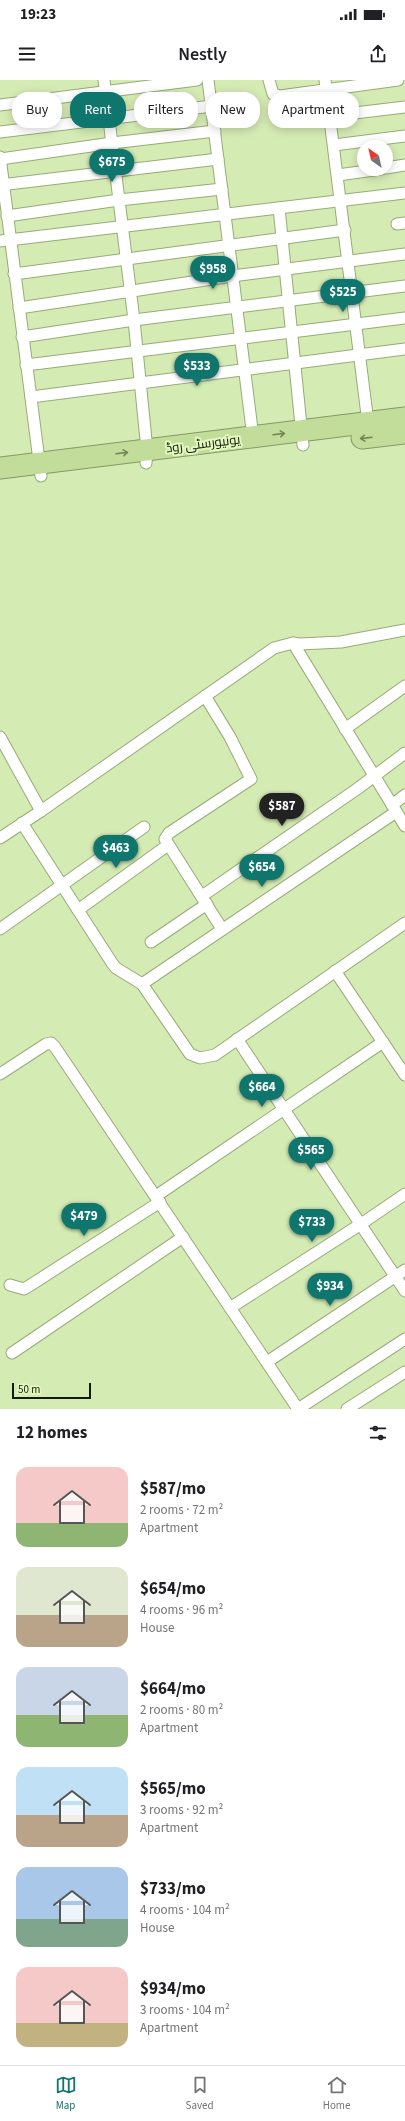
<!DOCTYPE html>
<meta charset="utf-8">
<style>
body{margin:0;font-family:"Source Sans 3",Cairo,sans-serif;background:#f2f2f2;color:#202124;height:100vh;display:flex;flex-direction:column;font-size:15px;white-space:nowrap}
*{box-sizing:border-box;margin:0}
p{font-size:13px;color:#757577}
.icon{flex:none;width:22px;height:22px;fill:none;stroke:currentColor;stroke-width:2;stroke-linecap:round;stroke-linejoin:round}
.map{position:relative;height:1329px;overflow:hidden}
.drawer{display:flex;flex-direction:column;background:#fff;flex:1}
.drawer>*{flex:none}
.top-card{position:absolute;left:12px;top:12px;width:381px;height:36px;display:flex;gap:8px}
.needle{width:26px;rotate:326deg}
.fabs{position:absolute;left:357px;top:60px;display:grid;gap:8px}
.fabs a{display:grid;place-items:center;width:36px;height:36px;border-radius:50%;background:#fff;box-shadow:0 2px 10px #0003;font-size:20px}
.scale{position:absolute;left:12px;bottom:10px;width:79px;box-sizing:border-box;padding-left:4px;border:2px solid #131a06;border-top:0;font-size:11px;line-height:14px;white-space:nowrap;color:#131a06;-webkit-text-stroke:3px #e2f8c0;paint-order:stroke}
.price{position:absolute;translate:-50% -34px;padding:0 9px;border-radius:14px;background:#0f766e;color:#fff;font-size:13px;line-height:26px;filter:drop-shadow(0 1px 2px #0008)}
.price::after{content:'';position:absolute;left:50%;top:24px;width:12px;height:9px;margin-left:-6px;background:inherit;clip-path:polygon(0 0,100% 0,50% 100%)}
.price.active{background:#222;color:#fff}
ul{padding:0;list-style:none}
li{display:flex;align-items:center;gap:12px;height:100px;padding:0 16px}
li span{display:grid;place-items:center;flex:none;width:112px;height:80px;border-radius:12px;color:#555}
li>.icon{margin-inline-start:auto}
span .icon{width:48px;height:48px;fill:#fffc;stroke-width:1}
li b{font-size:17px}
h2{display:flex;justify-content:space-between;align-items:center;height:48px;padding:0 16px;font-size:17px}
.tag{padding:0 14px;border-radius:16px;background:#fff;box-shadow:0 2px 10px #0003;font-size:14px;line-height:36px}
.tag.active{background:#0f766e;color:#fff}
.status{display:flex;justify-content:space-between;align-items:center;height:28px;padding:0 20px;background:#fff;direction:ltr}
.status svg{height:11px;fill:currentColor}
header{display:flex;justify-content:space-between;align-items:center;height:52px;padding:0 16px;background:#fff;font-size:18px;font-weight:600}
.dock{display:flex;justify-content:space-around;align-items:center;height:56px;border-top:1px solid #e0e0e0;background:#fff;font-size:11px;color:#757577}
.dock a{display:grid;justify-items:center;gap:2px}
.dock .active{color:#0f766e}
.map>svg:first-child{display:block}
.lines{fill:none;stroke-linecap:round;stroke-linejoin:round}
.street-casing{stroke:#97ab77;stroke-width:13}
.highway-casing{stroke:#859866;stroke-width:23}
.street{stroke:#fff;stroke-width:11}
.highway{stroke:#c2dc99;stroke-width:21}
.oneway{stroke:#738557}
.labels{text-anchor:middle;stroke-width:4;stroke-linejoin:round;paint-order:stroke}
.street-label{font-size:13px;fill:#131a06;stroke:#e2f8c0}
</style>
<div class="status"><b>19:23</b><svg viewBox="0 0 49 12"><path d="M0 12V9h3v3zM5 12V6h3v6zM10 12V3h3v9zM15 12V0h3v12zM26 1h20v11H26zM47 4h2v5h-2z"/></svg></div>
<header><svg class="icon" aria-label="menu" viewBox="0 0 24 24"><path d="M4 6h16M4 12h16M4 18h16"/></svg>Nestly<svg class="icon" aria-label="share" viewBox="0 0 24 24"><path d="M12 15V3M7 8l5-5 5 5M5 13v7h14v-7"/></svg></header>
<div class="map">
<svg width="405" height="1329" viewBox="0 0 405 1329">
<rect width="100%" height="100%" fill="#d5ebb4"/>
<g class="lines">
<g class="street-casing">
<g id="street">
<path d="M104,0L134,240L147,370L146,383"/>
<path d="M208,0L253,357"/>
<path d="M269,0L273,14L280,16L398,0"/>
<path d="M325,0L368,343"/>
<path d="M0,25L197,0"/>
<path d="M330,36L405,27"/>
<path d="M0,52L212,26"/>
<path d="M334,65L405,56"/>
<path d="M0,77L41,396"/>
<path d="M0,79L112,63L215,51"/>
<path d="M386,88L405,85"/>
<path d="M338,95L381,89"/>
<path d="M0,105L218,79"/>
<path d="M279,128L303,365"/>
<path d="M7,136L119,120L222,109"/>
<path d="M397,144L405,143"/>
<path d="M0,161L405,113"/>
<path d="M14,194L345,150"/>
<path d="M19,228L232,196L405,174"/>
<path d="M22,257L134,240L405,206"/>
<path d="M26,285L405,238"/>
<path d="M31,317L405,269"/>
<path d="M293,563L405,746"/>
<path d="M205,616L230,657L251,699L169,753L165,759L222,849"/>
<path d="M345,649L405,606"/>
<path d="M0,657L41,731"/>
<path d="M392,725L405,715"/>
<path d="M22,743L112,883L116,888L142,904L190,974L200,978L215,975L405,843"/>
<path d="M0,758L41,731L274,568L293,563L300,564L341,562L405,550"/>
<path d="M202,816L357,709L405,673"/>
<path d="M78,830L168,765"/>
<path d="M0,849L144,747"/>
<path d="M151,862L207,824"/>
<path d="M335,891L405,995"/>
<path d="M142,904L396,732"/>
<path d="M237,959L405,1211"/>
<path d="M0,994L46,964L51,963L55,967L298,1329"/>
<path d="M156,1116L383,962"/>
<path d="M10,1205L24,1209L29,1206L160,1122"/>
<path d="M230,1228L361,1144L405,1114"/>
<path d="M12,1273L183,1157"/>
<path d="M267,1282L405,1190"/>
<path d="M298,1329L405,1259"/>
<path d="M347,1329L405,1292"/>
</g>
</g>
<g class="highway-casing">
<g id="highway">
<path d="M362,358L405,353"/>
<path d="M0,388L405,338"/>
</g>
</g>
<use href="#street" class="street"/>
<use href="#highway" class="highway"/>
</g>
<defs><path id="oneway-shaft" d="M-6 0H5M1.5-3L5.5 0L1.5 3" fill="none" stroke-width="1.6" stroke-linecap="round" stroke-linejoin="round"/></defs>
<g class="oneway">
<use href="#oneway-shaft" transform="translate(279 354) rotate(-7)"/>
<use href="#oneway-shaft" transform="translate(366 358) rotate(173)"/>
<use href="#oneway-shaft" transform="translate(122 373) rotate(-7)"/>
</g>
<g class="labels">
<g class="street-label">
<text transform="translate(203 363) rotate(-7)" y="5">یونیورسٹی روڈ</text>
</g>
</g>
</svg>
<div class="fabs">
<a><svg class="needle" viewBox="-14 -14 28 28"><path d="M0-13l5 13h-10z" fill="#e53935"/><path d="M0 13l5-13h-10z" fill="#757577"/></svg></a>
</div>
<div class="scale">50 m</div>
<b class="price" style="left:112px;top:103px">$675</b>
<b class="price" style="left:213px;top:210px">$958</b>
<b class="price" style="left:343px;top:233px">$525</b>
<b class="price" style="left:197px;top:307px">$533</b>
<b class="price active" style="left:282px;top:747px">$587</b>
<b class="price" style="left:116px;top:789px">$463</b>
<b class="price" style="left:262px;top:808px">$654</b>
<b class="price" style="left:262px;top:1028px">$664</b>
<b class="price" style="left:311px;top:1091px">$565</b>
<b class="price" style="left:84px;top:1157px">$479</b>
<b class="price" style="left:312px;top:1163px">$733</b>
<b class="price" style="left:330px;top:1227px">$934</b>
<div class="top-card">
<a class="tag">Buy</a>
<a class="tag active">Rent</a>
<a class="tag">Filters</a>
<a class="tag">New</a>
<a class="tag">Apartment</a>
</div>
</div>
<section class="drawer">
<h2>12 homes<svg class="icon" aria-label="filters" viewBox="0 0 24 24"><path d="M4 7h16M4 17h16"/><circle cx="9" cy="7" r="2"/><circle cx="15" cy="17" r="2"/></svg></h2>
<ul>
<li><span style="background:linear-gradient(#f6c9c9 70%,#8fb573 0)"><svg class="icon" aria-label="home" viewBox="0 0 24 24"><path d="M3 11l9-7 9 7M6 9v11h12V9"/></svg></span><div><b>$587/mo</b><p>2 rooms · 72 m²</p><p>Apartment</p></div></li>
<li><span style="background:linear-gradient(#dfe7d0 60%,#b9a48a 0)"><svg class="icon" aria-label="home" viewBox="0 0 24 24"><path d="M3 11l9-7 9 7M6 9v11h12V9"/></svg></span><div><b>$654/mo</b><p>4 rooms · 96 m²</p><p>House</p></div></li>
<li><span style="background:linear-gradient(#c9d6e8 60%,#8fb573 0)"><svg class="icon" aria-label="home" viewBox="0 0 24 24"><path d="M3 11l9-7 9 7M6 9v11h12V9"/></svg></span><div><b>$664/mo</b><p>2 rooms · 80 m²</p><p>Apartment</p></div></li>
<li><span style="background:linear-gradient(#bfe0f5 60%,#b9a48a 0)"><svg class="icon" aria-label="home" viewBox="0 0 24 24"><path d="M3 11l9-7 9 7M6 9v11h12V9"/></svg></span><div><b>$565/mo</b><p>3 rooms · 92 m²</p><p>Apartment</p></div></li>
<li><span style="background:linear-gradient(#a9c7e8 65%,#7fa58c 0)"><svg class="icon" aria-label="home" viewBox="0 0 24 24"><path d="M3 11l9-7 9 7M6 9v11h12V9"/></svg></span><div><b>$733/mo</b><p>4 rooms · 104 m²</p><p>House</p></div></li>
<li><span style="background:linear-gradient(#f6c9c9 70%,#c2b280 0)"><svg class="icon" aria-label="home" viewBox="0 0 24 24"><path d="M3 11l9-7 9 7M6 9v11h12V9"/></svg></span><div><b>$934/mo</b><p>3 rooms · 104 m²</p><p>Apartment</p></div></li>
</ul>
</section>
<nav class="dock">
<a class="active"><svg class="icon" aria-label="map" viewBox="0 0 24 24"><path d="M3 6l6-2 6 2 6-2v14l-6 2-6-2-6 2zM9 4v14M15 6v14"/></svg>Map</a>
<a><svg class="icon" aria-label="saved" viewBox="0 0 24 24"><path d="M7 4h10v16l-5-4-5 4z"/></svg>Saved</a>
<a><svg class="icon" aria-label="home" viewBox="0 0 24 24"><path d="M3 11l9-7 9 7M6 9v11h12V9"/></svg>Home</a>
</nav>
